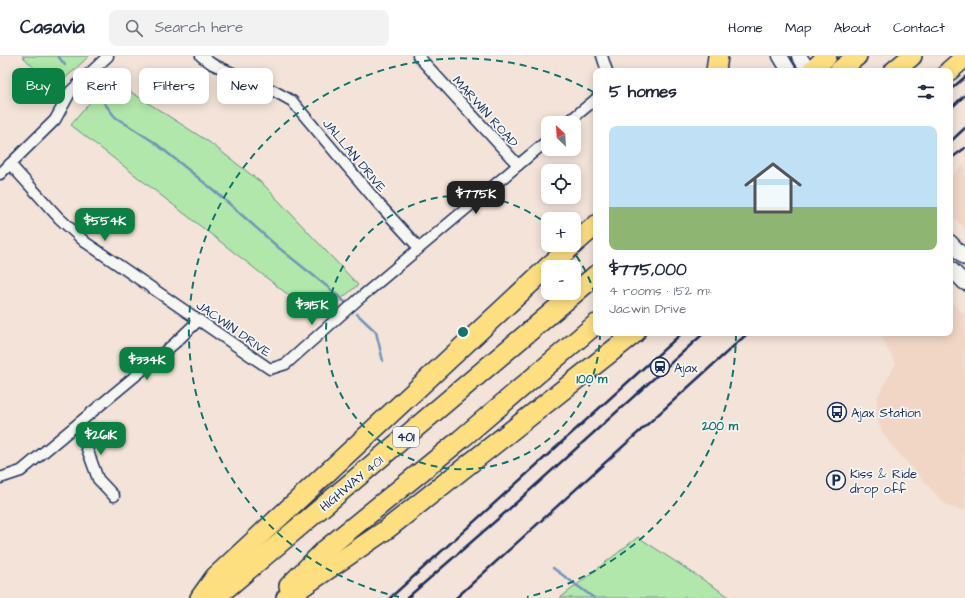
<!DOCTYPE html>
<meta charset="utf-8">
<style>
body{margin:0;font-family:"Architects Daughter",sans-serif;background:#f2f2f3;color:#1f2937;height:100vh;display:flex;flex-direction:column;font-size:15px;white-space:nowrap}
*{box-sizing:border-box;margin:0}
p{font-size:13px;color:#747a83}
.icon{flex:none;width:22px;height:22px;fill:none;stroke:currentColor;stroke-width:2;stroke-linecap:round;stroke-linejoin:round}
.map{position:relative;flex:1;overflow:hidden}
.side{position:absolute;left:593px;top:12px;width:360px;height:268px;display:flex;flex-direction:column;background:#fff;border-radius:8px;box-shadow:0 2px 10px #0003}
.side>*{flex:none}
.guide{position:absolute;left:12px;top:12px;width:380px;height:36px;display:flex;gap:8px}
.needle{width:26px;rotate:335deg}
.buttons{position:absolute;left:541px;top:60px;display:grid;gap:8px}
.buttons a{display:grid;place-items:center;width:40px;height:40px;border-radius:8px;background:#fff;box-shadow:0 2px 10px #0003;font-size:20px}
.price{position:absolute;translate:-50% -34px;padding:0 9px;border-radius:8px;background:#0b8043;color:#fff;font-size:13px;line-height:26px;filter:drop-shadow(0 1px 2px #0008)}
.price::after{content:'';position:absolute;left:50%;top:24px;width:12px;height:9px;margin-left:-6px;background:inherit;clip-path:polygon(0 0,100% 0,50% 100%)}
.price.active{background:#222;color:#fff}
ul{padding:0;list-style:none}
li{display:grid;align-content:center;gap:8px;height:212px;padding:0 16px}
li+li{border-top:1px solid #e0e1e3}
li span{display:grid;place-items:center;height:124px;border-radius:8px;color:#555}
li>.icon{margin-inline-start:auto}
span .icon{width:72px;height:72px;fill:#fffc;stroke-width:1}
li b{font-size:17px}
h2{display:flex;justify-content:space-between;align-items:center;height:48px;padding:0 16px;font-size:17px}
.chip{padding:0 14px;border-radius:8px;background:#fff;box-shadow:0 2px 10px #0003;font-size:14px;line-height:36px}
.chip.active{background:#0b8043;color:#fff}
header{display:flex;align-items:center;gap:24px;box-sizing:border-box;height:56px;padding:0 20px;background:#fff;border-bottom:1px solid #e0e1e3}
header strong{font-size:19px}
nav{display:flex;gap:22px;margin-inline-start:auto;font-size:14px}
.search{width:280px;height:36px;background:#f2f2f3;display:flex;align-items:center;gap:10px;box-sizing:border-box;padding:0 14px;border-radius:8px;color:#747a83;font-size:15px}
.map>svg:first-child{display:block}
.built{fill:#f1d6c6}
.green{fill:#b1e7aa;stroke:#668b84}
.lines{fill:none;stroke-linecap:round;stroke-linejoin:round}
.stream{stroke:#7394ba;stroke-width:2.5}
.street-casing{stroke:#1b2f5e;stroke-width:13}
.secondary-casing{stroke:#1b2f5e;stroke-width:17}
.highway-casing{stroke:#1b2f5e;stroke-width:22}
.street{stroke:#f6f6f2;stroke-width:10}
.secondary{stroke:#f6f6f2;stroke-width:14}
.highway{stroke:#fedf80;stroke-width:19}
.rail{stroke:#1b2f5e;stroke-width:2.5}
.ring{fill:none;stroke:#0f766e;stroke-width:2;stroke-dasharray:7 5}
.labels{text-anchor:middle;stroke-width:3.5;stroke-linejoin:round;paint-order:stroke}
.shield{fill:#f6f6f2;stroke:#5d6b8a;stroke-width:1}
.shield-label{font-size:12px;font-weight:bold;fill:#1b2f5e}
.street-label{font-size:13px;fill:#1b2f5e;stroke:#f6f6f2}
.poi-label{font-size:13px;fill:#1b2f5e;stroke:#f6f6f2;text-anchor:start}
.centre{fill:#0f766e;stroke:#f6f6f2;stroke-width:2}
.ring-label{font-size:12px;text-anchor:middle;font-weight:bold;fill:#0f766e;stroke:#f6f6f2;stroke-width:3.5;stroke-linejoin:round;paint-order:stroke}
</style>
<header>
<strong>Casavia</strong>
<div class="search"><svg class="icon" aria-label="search" viewBox="0 0 24 24"><circle cx="10" cy="10" r="6"/><path d="M15 15l6 6"/></svg>Search here</div>
<nav><a>Home</a><a>Map</a><a>About</a><a>Contact</a></nav>
</header>
<div class="map">
<svg width="965" height="542" viewBox="0 0 965 542">
<rect width="100%" height="100%" fill="#f3e3d8"/>
<filter id="ink" filterUnits="userSpaceOnUse"><feTurbulence type="fractalNoise" baseFrequency=".025" numOctaves="2"/><feDisplacementMap in="SourceGraphic" scale="8" xChannelSelector="R" yChannelSelector="G"/><feConvolveMatrix kernelMatrix="1 2 1 2 8 2 1 2 1" color-interpolation-filters="sRGB"/></filter>
<g filter="url(#ink)">
<g class="built">
<path d="M965,107V173L950,158V121Z"/>
<path d="M950,246L965,259V454H962L949,451L943,446L893,391L884,379L879,369L877,355V342L896,307L886,291L887,290L880,277H950Z"/>
</g>
<g class="green">
<path d="M22,0H89L55,32Z"/>
<path d="M111,21L131,36L209,86L263,128L358,229L318,262L71,69Z"/>
<path d="M638,481L731,542H560Z"/>
</g>
<g class="lines">
<g class="stream">
<path d="M58,0L65,9"/>
<path d="M102,44L115,61L154,86L217,137L279,192L329,232L346,247"/>
<path d="M357,258L376,276L383,305"/>
<path d="M553,512L594,542"/>
</g>
<g class="street-casing">
<g id="street">
<path d="M201,0L212,8L274,35L292,45L378,147L419,192"/>
<path d="M418,0L518,109"/>
<path d="M602,0L607,15"/>
<path d="M567,67L596,43"/>
<path d="M10,108L59,162L85,186L270,313L286,308L361,241L548,84"/>
<path d="M0,118L55,64L71,35L108,0"/>
<path d="M78,368L98,423L114,440"/>
<path d="M0,422L21,415L175,287L199,264"/>
</g>
</g>
<g class="secondary-casing">
<g id="secondary">
<path d="M780,0L789,15"/>
<path d="M799,0L809,15"/>
<path d="M950,186L965,202"/>
<path d="M950,212L965,227"/>
</g>
</g>
<g class="highway-casing">
<g id="highway">
<path d="M716,15L718,0"/>
<path d="M812,15L827,0"/>
<path d="M839,15L857,0"/>
<path d="M894,15L912,0"/>
<path d="M949,15L965,1"/>
<path d="M574,188L596,169"/>
<path d="M548,211L573,189"/>
<path d="M289,530L326,493L460,384L596,268"/>
<path d="M200,542L215,521L548,211"/>
<path d="M215,542L596,219"/>
<path d="M286,542L387,473L635,277"/>
</g>
</g>
<use href="#street" class="street"/>
<use href="#secondary" class="secondary"/>
<use href="#highway" class="highway"/>
<g class="rail">
<path d="M950,34L965,21"/>
<path d="M950,53L965,39"/>
<path d="M950,86L965,72"/>
<path d="M950,103L965,92"/>
<path d="M390,542L682,277"/>
<path d="M407,542L507,455L704,277"/>
<path d="M456,542L748,277"/>
</g>
</g>
</g>
<g class="ring">
<path d="M600 277A137 137 0 1 1 547 168M569 190A137 137 0 0 1 596 243"/>
<path d="M736 278A273 273 0 0 1 527 541M399 541A273 273 0 1 1 595 37"/>
</g>
<defs>
<g id="station-ring" transform="scale(1)"><circle r="9.5" fill="#f6f6f2" stroke="#1b2f5e" stroke-width="1.5"/><path d="M-3-6H3Q5-6 5-4V2Q5 4 3 4L4.5 6H3L1.5 4h-3L-3 6H-4.5L-3 4Q-5 4-5 2V-4Q-5-6-3-6ZM-3.5-4v3h7v-3ZM-3.5 1v1.5H-2V1ZM2 1v1.5H3.5V1Z" fill="#1b2f5e"/></g>
<g id="bus-ring" transform="scale(1)"><circle r="9.5" fill="#f6f6f2" stroke="#1b2f5e" stroke-width="1.5"/><path d="M-5-6H5V4H4V6H2V4H-2V6H-4V4H-5ZM-3.5-4V0h7V-4ZM-3.5 1.2v1.5H-2V1.2ZM2 1.2v1.5H3.5V1.2Z" fill="#1b2f5e"/></g>
<g id="parking-ring" transform="scale(1)"><circle r="9.5" fill="#f6f6f2" stroke="#1b2f5e" stroke-width="1.5"/><path d="M-3.5-5.5H1a3.5 3.5 0 0 1 0 7H-1V5.5H-3.5ZM-1-3.4V-.6H.8a1.4 1.4 0 0 0 0-2.8Z" fill="#1b2f5e"/></g>
</defs>
<g fill-rule="evenodd">
<use href="#station-ring" x="660" y="311"/>
<use href="#bus-ring" x="837" y="356"/>
<use href="#parking-ring" x="836" y="424"/>
</g>
<g class="labels">
<rect class="shield" x="393" y="371" width="26" height="20" rx="3"/>
<g class="shield-label">
<text x="406" y="385">401</text>
</g>
<g class="street-label">
<text transform="translate(486 55) rotate(48)" y="5">MARWIN ROAD</text>
<text transform="translate(355 99) rotate(50)" y="5">JALLAN DRIVE</text>
<text transform="translate(234 272) rotate(35)" y="5">JACWIN DRIVE</text>
<text transform="translate(351 427) rotate(-40)" y="5">HIGHWAY 401</text>
</g>
<g class="poi-label">
<text x="674" y="316">Ajax</text>
<text x="851" y="361">Ajax Station</text>
<text x="850" y="422">Kiss &amp; Ride<tspan x="850" dy="15">drop off</tspan></text>
</g>
</g>
<circle cx="463" cy="276" r="6" class="centre"/>
<g class="ring-label">
<text x="592" y="327">100 m</text>
<text x="720" y="374">200 m</text>
</g>
</svg>
<div class="buttons">
<a><svg class="needle" viewBox="-14 -14 28 28"><path d="M0-13l5 13h-10z" fill="#e53935"/><path d="M0 13l5-13h-10z" fill="#747a83"/></svg></a>
<a><svg class="icon" aria-label="locate" viewBox="0 0 24 24"><circle cx="12" cy="12" r="6"/><path d="M12 2v4M12 18v4M2 12h4M18 12h4"/></svg></a>
<a>+</a>
<a>−</a>
</div>
<b class="price active" style="left:476px;top:159px">$775K</b>
<b class="price" style="left:105px;top:186px">$554K</b>
<b class="price" style="left:312px;top:270px">$315K</b>
<b class="price" style="left:147px;top:325px">$334K</b>
<b class="price" style="left:101px;top:400px">$261K</b>
<div class="guide">
<a class="chip active">Buy</a>
<a class="chip">Rent</a>
<a class="chip">Filters</a>
<a class="chip">New</a>
</div>
<section class="side">
<h2>5 homes<svg class="icon" aria-label="filters" viewBox="0 0 24 24"><path d="M4 7h16M4 17h16"/><circle cx="9" cy="7" r="2"/><circle cx="15" cy="17" r="2"/></svg></h2>
<ul>
<li><span style="background:linear-gradient(#bfe0f5 65%,#8fb573 0)"><svg class="icon" aria-label="home" viewBox="0 0 24 24"><path d="M3 11l9-7 9 7M6 9v11h12V9"/></svg></span><div><b>$775,000</b><p>4 rooms · 152 m²</p><p>Jacwin Drive</p></div></li>
</ul>
</section>
</div>
